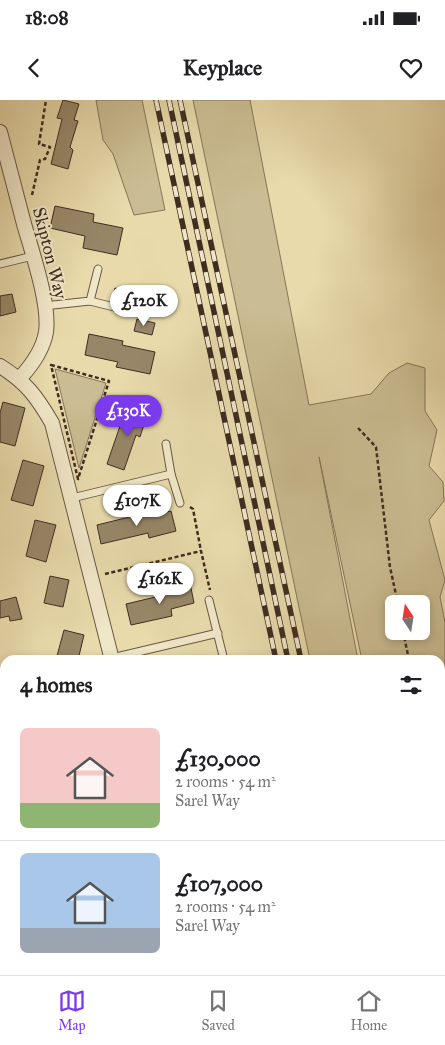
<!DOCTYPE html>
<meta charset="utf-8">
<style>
body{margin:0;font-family:"IM FELL Great Primer",serif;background:#f2f2f2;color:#202124;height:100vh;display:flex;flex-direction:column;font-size:19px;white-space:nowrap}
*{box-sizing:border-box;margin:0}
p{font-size:16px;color:#757577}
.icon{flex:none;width:28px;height:28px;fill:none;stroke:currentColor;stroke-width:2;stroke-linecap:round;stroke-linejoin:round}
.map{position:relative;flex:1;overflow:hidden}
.side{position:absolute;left:0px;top:555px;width:445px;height:320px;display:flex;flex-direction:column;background:#fff;border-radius:15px 15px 0 0;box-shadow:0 2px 8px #0003}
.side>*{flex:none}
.needle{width:32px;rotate:348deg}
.tools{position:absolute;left:385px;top:495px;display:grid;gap:10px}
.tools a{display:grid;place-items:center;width:45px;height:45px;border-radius:8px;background:#fff;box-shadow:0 2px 8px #0003;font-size:25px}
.price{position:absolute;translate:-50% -42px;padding:0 11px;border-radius:18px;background:#fff;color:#222;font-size:16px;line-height:32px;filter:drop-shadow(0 1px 2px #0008)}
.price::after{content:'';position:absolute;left:50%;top:30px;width:15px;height:11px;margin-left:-8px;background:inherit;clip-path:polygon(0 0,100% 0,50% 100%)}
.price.current{background:#7c3aed;color:#fff}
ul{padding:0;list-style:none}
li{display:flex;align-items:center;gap:15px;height:125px;padding:0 20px}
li+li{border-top:1px solid #e0e0e0}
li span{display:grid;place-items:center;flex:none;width:140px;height:100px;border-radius:8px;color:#555}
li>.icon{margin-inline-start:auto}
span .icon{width:60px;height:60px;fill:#fffc;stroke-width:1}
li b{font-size:21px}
h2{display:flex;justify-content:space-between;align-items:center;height:60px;padding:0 20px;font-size:21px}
.status{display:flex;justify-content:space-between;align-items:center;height:35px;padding:0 25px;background:#fff;direction:ltr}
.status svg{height:14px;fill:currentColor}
header{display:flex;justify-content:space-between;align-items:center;height:65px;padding:0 20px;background:#fff;font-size:22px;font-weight:800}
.tab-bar{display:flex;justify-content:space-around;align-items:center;height:70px;border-top:1px solid #e0e0e0;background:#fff;font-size:14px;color:#757577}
.tab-bar a{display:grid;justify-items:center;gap:2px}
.tab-bar .current{color:#7c3aed}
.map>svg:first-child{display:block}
.green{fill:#cbbd93;stroke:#85755a;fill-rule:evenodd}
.building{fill:#978768;stroke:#3f2d20}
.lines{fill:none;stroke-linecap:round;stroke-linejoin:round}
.service-casing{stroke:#695843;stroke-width:9}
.minor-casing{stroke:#695843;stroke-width:16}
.path{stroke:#3f2d20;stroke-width:2.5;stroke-dasharray:4 2.5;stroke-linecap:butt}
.service{stroke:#f0e7c8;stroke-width:7}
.minor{stroke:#f0e7c8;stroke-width:14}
.rail-casing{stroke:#3f2d20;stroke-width:5.5}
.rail{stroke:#f0e7c8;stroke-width:4;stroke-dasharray:11;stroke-linecap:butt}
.labels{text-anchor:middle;stroke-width:4;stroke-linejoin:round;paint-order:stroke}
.street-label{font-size:18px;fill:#3f2d20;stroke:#f0e7c8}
</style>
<div class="status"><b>18:08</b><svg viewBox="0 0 49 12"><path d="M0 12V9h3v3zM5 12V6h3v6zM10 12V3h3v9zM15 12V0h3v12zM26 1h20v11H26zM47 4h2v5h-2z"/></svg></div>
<header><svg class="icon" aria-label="back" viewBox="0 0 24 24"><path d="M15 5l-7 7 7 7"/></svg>Keyplace<svg class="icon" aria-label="heart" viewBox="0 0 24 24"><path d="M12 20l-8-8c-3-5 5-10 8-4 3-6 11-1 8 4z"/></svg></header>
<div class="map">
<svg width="445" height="875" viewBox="0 0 445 875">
<rect width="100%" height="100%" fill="#e8daab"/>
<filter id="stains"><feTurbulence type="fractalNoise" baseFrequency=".004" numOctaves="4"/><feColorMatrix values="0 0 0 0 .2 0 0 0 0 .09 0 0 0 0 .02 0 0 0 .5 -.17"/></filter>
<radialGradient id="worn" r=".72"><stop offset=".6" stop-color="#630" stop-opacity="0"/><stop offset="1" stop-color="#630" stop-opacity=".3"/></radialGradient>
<g class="green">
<path d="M96,0H142L165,110L134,115L113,54L103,40Z"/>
<path d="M193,0H250L309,305L371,294L389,273L407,263L425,268V311L437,330L429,366L443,382L444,401L429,420L445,480L440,497L445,522V855L440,856V560H362L319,357L358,560H310ZM394,504H421V531H394Z"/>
<path d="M55,269L106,283L79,368Z"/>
<path d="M375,870H418L419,875H376Z"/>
</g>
<g class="building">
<path d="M63,0L79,4L74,20L78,21L70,47L73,50L68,69L51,64L62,19L57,18Z"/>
<path d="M55,106L94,114L93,122L123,128L117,155L83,148L85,136L50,128Z"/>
<path d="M115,188L145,196L142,207L112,199Z"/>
<path d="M12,194L16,212L0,216V196Z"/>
<path d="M137,219L155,223L152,235L134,231Z"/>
<path d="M89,234L123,241L122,245L155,252L150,274L116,267L118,262L85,255Z"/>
<path d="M3,302L25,308L15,346L0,342V313Z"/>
<path d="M133,304L149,309L140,337L136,335L124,370L107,364L120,326L125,328Z"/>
<path d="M23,360L44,366L33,406L11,400Z"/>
<path d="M171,411L176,431L149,438L148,433L101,444L97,425L146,413L147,417Z"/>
<path d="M35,420L56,425L46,462L26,456Z"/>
<path d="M50,476L69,480L63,507L44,503Z"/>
<path d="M190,483L194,503L171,509L172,516L131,525L126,504L164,495L162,490Z"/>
<path d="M16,497L22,519L10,521L9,516L0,518V501Z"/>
<path d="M64,530L84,535L78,560L57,556Z"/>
<path d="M5,574V592L0,583V576Z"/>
<path d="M5,757V773L0,774V758Z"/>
<path d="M5,801V828L0,829V802Z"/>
<path d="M77,870L78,875H65L64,872Z"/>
<path d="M80,870H90L91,875H82Z"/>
<path d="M90,870H100L101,875H91Z"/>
<path d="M102,870H113L114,875H104Z"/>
<path d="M113,870H123L124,875H114Z"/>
<path d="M124,870H134L136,875H126Z"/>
<path d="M134,870H145V871L142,872V875H136Z"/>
<path d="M158,870H168L169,875H159Z"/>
<path d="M179,870H189L190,875H180Z"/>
</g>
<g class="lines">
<g class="service-casing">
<g id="service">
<path d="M0,164L33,156"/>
<path d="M90,201L138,213"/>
<path d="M44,206L90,201L98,169"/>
<path d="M166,344L171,374L180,403"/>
<path d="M72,398L171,374"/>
<path d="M209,500L224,560"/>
<path d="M112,558L218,533"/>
<path d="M0,752L5,751"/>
<path d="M16,870L17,875"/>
</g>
</g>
<g class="minor-casing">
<g id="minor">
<path d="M0,32C8,62 16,93 24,124C32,152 50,204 46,232C43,250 32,265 20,278"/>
<path d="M0,266C26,282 37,297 52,323L112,560"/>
<path d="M0,864L5,863"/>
</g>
</g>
<g class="path">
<path d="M32,95L40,60L45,59L50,47L39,44L46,0"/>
<path d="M51,265L109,281L78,379Z"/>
<path d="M358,328L376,347L390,467L398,504"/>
<path d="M190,407L193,409L201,451"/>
<path d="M105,474L201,451L210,490"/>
<path d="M403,531L409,560"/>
<path d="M440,718L445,744"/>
<path d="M0,789L5,788"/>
</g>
<use href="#service" class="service"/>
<use href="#minor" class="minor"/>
<g class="rail-casing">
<g id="rail">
<path d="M156,0L276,560"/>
<path d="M169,0L288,560"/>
<path d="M180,0L301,560"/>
<path d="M343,870L344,875"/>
<path d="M359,870L360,875"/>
<path d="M367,870L368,875"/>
</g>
</g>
<use href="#rail" class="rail"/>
</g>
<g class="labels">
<g class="street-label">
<text transform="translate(50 153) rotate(76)" y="6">Skipton Way</text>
</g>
</g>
<rect width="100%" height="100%" filter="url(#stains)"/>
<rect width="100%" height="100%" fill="url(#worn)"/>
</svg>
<div class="tools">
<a><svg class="needle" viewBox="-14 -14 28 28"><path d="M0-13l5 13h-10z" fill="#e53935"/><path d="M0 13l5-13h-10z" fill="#757577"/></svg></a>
</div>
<b class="price" style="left:144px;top:227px">£120K</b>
<b class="price current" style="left:128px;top:337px">£130K</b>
<b class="price" style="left:137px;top:427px">£107K</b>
<b class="price" style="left:160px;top:505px">£162K</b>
<section class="side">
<h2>4 homes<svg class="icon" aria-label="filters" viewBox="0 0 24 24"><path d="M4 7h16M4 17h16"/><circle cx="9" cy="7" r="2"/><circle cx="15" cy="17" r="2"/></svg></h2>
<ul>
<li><span style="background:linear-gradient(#f6c9c9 75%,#8fb573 0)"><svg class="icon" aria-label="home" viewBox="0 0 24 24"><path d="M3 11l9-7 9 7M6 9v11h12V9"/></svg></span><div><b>£130,000</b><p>2 rooms · 54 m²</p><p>Sarel Way</p></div></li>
<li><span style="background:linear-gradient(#a9c7e8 75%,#9aa5b1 0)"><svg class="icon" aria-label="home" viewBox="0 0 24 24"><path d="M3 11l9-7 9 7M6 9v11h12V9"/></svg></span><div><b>£107,000</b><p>2 rooms · 54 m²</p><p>Sarel Way</p></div></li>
</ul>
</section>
</div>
<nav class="tab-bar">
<a class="current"><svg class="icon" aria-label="map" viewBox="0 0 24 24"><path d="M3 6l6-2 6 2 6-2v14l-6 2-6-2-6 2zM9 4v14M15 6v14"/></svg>Map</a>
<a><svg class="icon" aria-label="saved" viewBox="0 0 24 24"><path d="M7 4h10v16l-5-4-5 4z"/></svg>Saved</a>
<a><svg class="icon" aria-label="home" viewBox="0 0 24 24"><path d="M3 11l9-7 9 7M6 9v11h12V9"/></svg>Home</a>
</nav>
